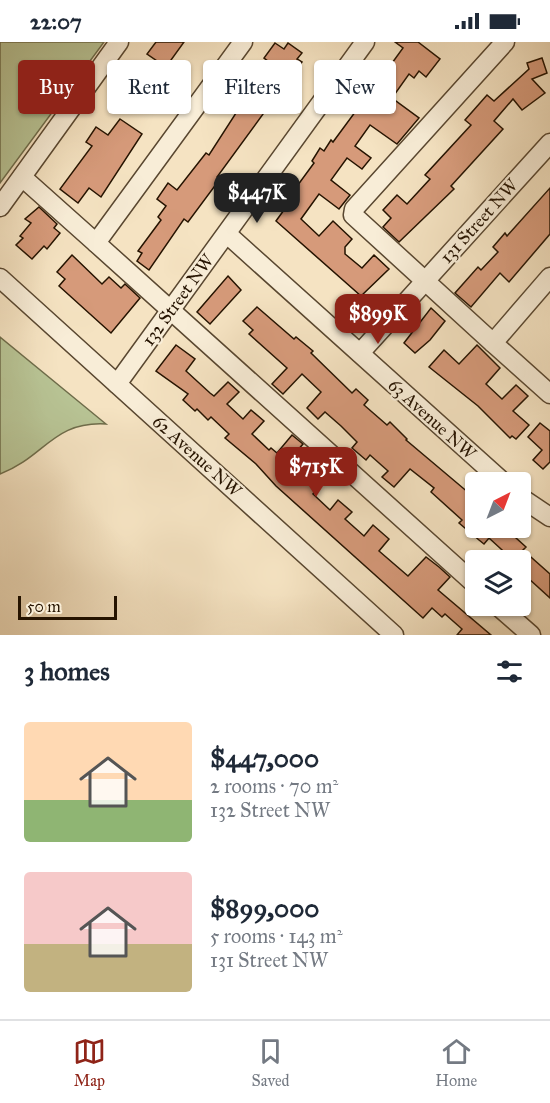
<!DOCTYPE html>
<meta charset="utf-8">
<style>
body{margin:0;font-family:"IM FELL Great Primer",serif;background:#f2f2f3;color:#1f2937;height:100vh;display:flex;flex-direction:column;font-size:22px;white-space:nowrap}
*{box-sizing:border-box;margin:0}
p{font-size:20px;color:#747a83}
.icon{flex:none;width:33px;height:33px;fill:none;stroke:currentColor;stroke-width:2;stroke-linecap:round;stroke-linejoin:round}
.map{position:relative;height:593px;overflow:hidden}
.drawer{display:flex;flex-direction:column;background:#fff;flex:1}
.drawer>*{flex:none}
.hud{position:absolute;left:18px;top:18px;width:514px;height:54px;display:flex;gap:12px}
.needle{width:39px;rotate:42deg}
.tools{position:absolute;left:465px;top:430px;display:grid;gap:12px}
.tools a{display:grid;place-items:center;width:66px;height:66px;border-radius:6px;background:#fff;box-shadow:0 2px 4px #0004;font-size:30px}
.scale{position:absolute;left:18px;bottom:15px;width:99px;box-sizing:border-box;padding-left:6px;border:3px solid #251300;border-top:0;font-size:16px;line-height:21px;white-space:nowrap;color:#251300;-webkit-text-stroke:4px #f8edd7;paint-order:stroke}
.price{position:absolute;translate:-50% -51px;padding:0 14px;border-radius:12px;background:#8f2418;color:#fff;font-size:20px;line-height:39px;filter:drop-shadow(0 2px 3px #0008)}
.price::after{content:'';position:absolute;left:50%;top:36px;width:18px;height:14px;margin-left:-9px;background:inherit;clip-path:polygon(0 0,100% 0,50% 100%)}
.price.selected{background:#222;color:#fff}
ul{padding:0;list-style:none}
li{display:flex;align-items:center;gap:18px;height:150px;padding:0 24px}
li span{display:grid;place-items:center;flex:none;width:168px;height:120px;border-radius:6px;color:#555}
li>.icon{margin-inline-start:auto}
span .icon{width:72px;height:72px;fill:#fffc;stroke-width:1}
li b{font-size:26px}
h2{display:flex;justify-content:space-between;align-items:center;height:72px;padding:0 24px;font-size:26px}
.chip{padding:0 21px;border-radius:6px;background:#fff;box-shadow:0 2px 4px #0004;font-size:21px;line-height:54px}
.chip.selected{background:#8f2418;color:#fff}
.status{display:flex;justify-content:space-between;align-items:center;height:42px;padding:0 30px;background:#fff;direction:ltr}
.status svg{height:16px;fill:currentColor}
.menu{display:flex;justify-content:space-around;align-items:center;height:84px;border-top:2px solid #e0e1e3;background:#fff;font-size:16px;color:#747a83}
.menu a{display:grid;justify-items:center;gap:3px}
.menu .selected{color:#8f2418}
.map>svg:first-child{display:block}
.green{fill:#b8c495;stroke:#6e6c4a;stroke-width:1.5}
.building{fill:#d69a7a;stroke:#251300;stroke-width:1.5}
.lines{fill:none;stroke-linecap:round;stroke-linejoin:round}
.minor-casing{stroke:#594730;stroke-width:21}
.minor{stroke:#f8edd7;stroke-width:18}
.labels{text-anchor:middle;stroke-width:4.5;stroke-linejoin:round;paint-order:stroke}
.street-label{font-size:18px;fill:#251300;stroke:#f8edd7}
</style>
<div class="status"><b>22:07</b><svg viewBox="0 0 49 12"><path d="M0 12V9h3v3zM5 12V6h3v6zM10 12V3h3v9zM15 12V0h3v12zM26 1h20v11H26zM47 4h2v5h-2z"/></svg></div>
<div class="map">
<svg width="550" height="593" viewBox="0 0 550 593">
<rect width="100%" height="100%" fill="#f5e3c2"/>
<filter id="stains"><feTurbulence type="fractalNoise" baseFrequency=".00333" numOctaves="4"/><feColorMatrix values="0 0 0 0 .2 0 0 0 0 .09 0 0 0 0 .02 0 0 0 .5 -.17"/></filter>
<radialGradient id="worn" r=".72"><stop offset=".6" stop-color="#630" stop-opacity="0"/><stop offset="1" stop-color="#630" stop-opacity=".3"/></radialGradient>
<g class="green">
<path d="M0,0H104L0,141Z"/>
<path d="M0,295L106,382C53,379 45,415 0,432Z"/>
</g>
<g class="building">
<path d="M156,0H184L166,25L147,12Z"/>
<path d="M395,0H418L440,17L426,35L419,29L414,36L409,32L392,56L419,76L397,102L370,83L355,104L371,116L362,127L347,116L331,138L350,153L339,167L319,152L301,177L319,194L333,179L352,197L345,205V212L362,226L374,213L389,227L361,254L276,179L292,157L289,155L314,121L312,119L320,106L324,109L331,98L333,100L367,54L362,50L375,33L378,36L384,27L387,28L403,6Z"/>
<path d="M275,1L284,7L288,1L302,11L297,17L302,20L284,44L279,40L262,65L266,68L217,135L220,137L188,180L184,177L149,228L137,219L142,211L138,209L161,178L158,175L166,164L157,157L168,141L177,148L206,111L209,113L238,68L229,62L238,50L246,56L258,39L264,43L277,26L264,16Z"/>
<path d="M542,16L547,31L532,37L545,51L522,68L513,57L494,79L503,87L451,144L454,147L399,200L383,185L391,176L383,168L397,153L407,162L430,137L425,133L471,83L465,78L487,53L494,59L529,27L527,21Z"/>
<path d="M174,29L188,38L180,50L166,41Z"/>
<path d="M141,35L159,45L151,56L157,60L150,70L136,60L132,66L120,57L131,41L135,44Z"/>
<path d="M120,77L142,92L101,155L89,146L78,161L60,147L92,104L86,100L96,85L108,93Z"/>
<path d="M550,146V192L509,240L500,231L471,265L455,251L478,225L481,228L498,210L493,205L505,191L507,194Z"/>
<path d="M39,165L57,182L54,186L60,191L47,207L44,204L32,217L16,203L23,196L20,194L31,181L25,177Z"/>
<path d="M72,213L102,242L109,235L121,246L125,242L140,256L111,291L59,244L65,237L57,230Z"/>
<path d="M228,234L241,248L210,282L197,270Z"/>
<path d="M257,265L294,297L296,295L313,309L311,311L352,351L356,347L368,358L364,363L387,383L390,380L407,397L406,398L476,457V486H505L526,505L523,508L550,532V556L528,536L520,544V519H514L489,496L484,502L479,498L459,481L462,478L431,450L434,446L410,427L394,445L382,435L388,429L370,413L366,418L352,406L357,400L341,384L325,370L318,377L307,366L321,350L302,332L283,352L272,342L287,326L249,292L253,288L243,279Z"/>
<path d="M431,266L445,279L430,298L415,311L404,301Z"/>
<path d="M176,303L195,317L186,329L210,351L214,354L228,340L239,350L227,362L243,377L251,368L264,379L252,392L269,408L271,406L277,411L292,393L303,402L290,417L320,443L313,452L330,468L338,458L352,470L345,477L364,494L373,483L389,497L379,509L408,534L426,515L439,525L450,535L438,548L491,593H457L462,587L445,572L442,575L432,566L423,576L276,444L256,422L225,396L229,392L211,375L208,378L197,367L195,369L183,358L188,352L156,329Z"/>
<path d="M477,303L500,326L486,342L502,357L516,343L528,354L513,369L529,383L516,397L512,394L510,396L478,364L429,325L444,308L459,322Z"/>
<path d="M540,381L550,389V420L543,427L533,418L542,408L528,395Z"/>
</g>
<g class="lines">
<g class="minor-casing">
<g id="minor">
<path d="M22,135L96,201L243,0"/>
<path d="M0,165L119,0"/>
<path d="M227,192L504,441"/>
<path d="M96,201L476,543"/>
<path d="M550,235L493,301L550,352"/>
<path d="M0,236L394,593"/>
<path d="M493,301L353,173L354,167L505,0"/>
<path d="M360,311L550,101"/>
<path d="M117,342L365,0"/>
<path d="M520,455L550,475"/>
<path d="M498,564L531,593"/>
</g>
</g>
<use href="#minor" class="minor"/>
</g>
<g class="labels">
<g class="street-label">
<text transform="translate(479 179) rotate(-48)" y="6">131 Street NW</text>
<text transform="translate(178 258) rotate(-54)" y="6">132 Street NW</text>
<text transform="translate(432 377) rotate(42)" y="6">63 Avenue NW</text>
<text transform="translate(197 414) rotate(42)" y="6">62 Avenue NW</text>
</g>
</g>
<rect width="100%" height="100%" filter="url(#stains)"/>
<rect width="100%" height="100%" fill="url(#worn)"/>
</svg>
<div class="tools">
<a><svg class="needle" viewBox="-14 -14 28 28"><path d="M0-13l5 13h-10z" fill="#e53935"/><path d="M0 13l5-13h-10z" fill="#747a83"/></svg></a>
<a><svg class="icon" aria-label="layers" viewBox="0 0 24 24"><path d="M12 4l9 5-9 5-9-5zM3 14l9 5 9-5"/></svg></a>
</div>
<div class="scale">50 m</div>
<b class="price selected" style="left:257px;top:182px">$447K</b>
<b class="price" style="left:378px;top:303px">$899K</b>
<b class="price" style="left:316px;top:456px">$715K</b>
<div class="hud">
<a class="chip selected">Buy</a>
<a class="chip">Rent</a>
<a class="chip">Filters</a>
<a class="chip">New</a>
</div>
</div>
<section class="drawer">
<h2>3 homes<svg class="icon" aria-label="filters" viewBox="0 0 24 24"><path d="M4 7h16M4 17h16"/><circle cx="9" cy="7" r="2"/><circle cx="15" cy="17" r="2"/></svg></h2>
<ul>
<li><span style="background:linear-gradient(#ffd9b3 65%,#8fb573 0)"><svg class="icon" aria-label="home" viewBox="0 0 24 24"><path d="M3 11l9-7 9 7M6 9v11h12V9"/></svg></span><div><b>$447,000</b><p>2 rooms · 70 m²</p><p>132 Street NW</p></div></li>
<li><span style="background:linear-gradient(#f6c9c9 60%,#c2b280 0)"><svg class="icon" aria-label="home" viewBox="0 0 24 24"><path d="M3 11l9-7 9 7M6 9v11h12V9"/></svg></span><div><b>$899,000</b><p>5 rooms · 143 m²</p><p>131 Street NW</p></div></li>
</ul>
</section>
<nav class="menu">
<a class="selected"><svg class="icon" aria-label="map" viewBox="0 0 24 24"><path d="M3 6l6-2 6 2 6-2v14l-6 2-6-2-6 2zM9 4v14M15 6v14"/></svg>Map</a>
<a><svg class="icon" aria-label="saved" viewBox="0 0 24 24"><path d="M7 4h10v16l-5-4-5 4z"/></svg>Saved</a>
<a><svg class="icon" aria-label="home" viewBox="0 0 24 24"><path d="M3 11l9-7 9 7M6 9v11h12V9"/></svg>Home</a>
</nav>
